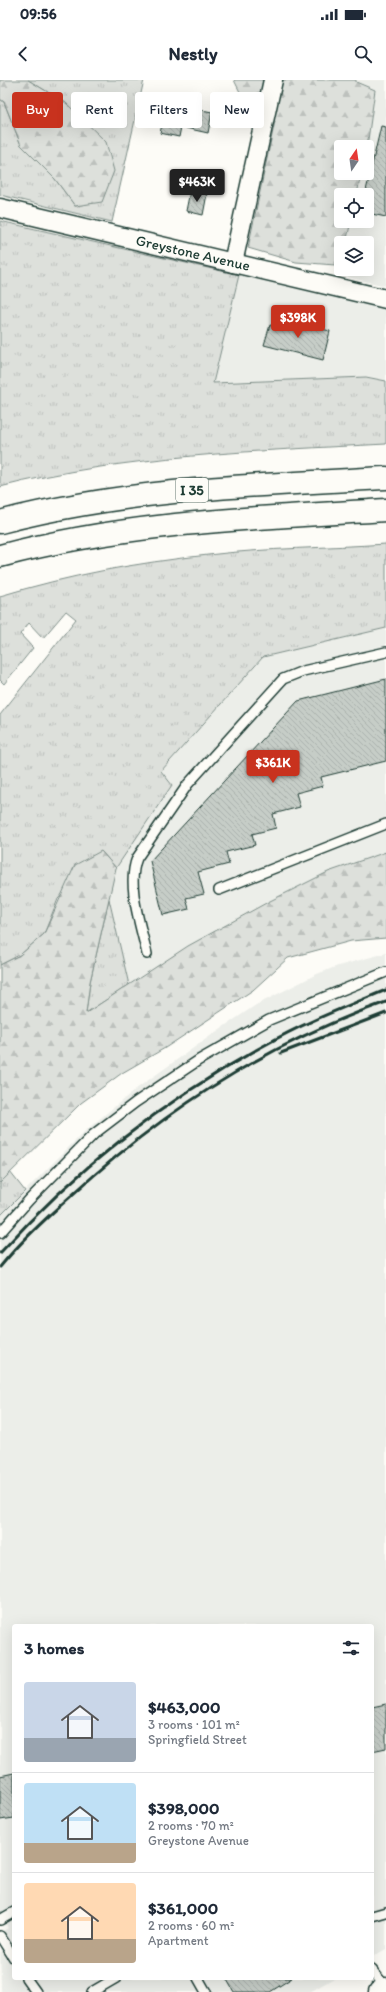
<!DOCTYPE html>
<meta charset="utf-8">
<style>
body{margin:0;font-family:Itim,sans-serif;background:#f2f2f3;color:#1f2937;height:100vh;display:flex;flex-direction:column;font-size:15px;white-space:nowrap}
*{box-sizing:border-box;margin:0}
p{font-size:13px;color:#747a83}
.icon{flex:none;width:22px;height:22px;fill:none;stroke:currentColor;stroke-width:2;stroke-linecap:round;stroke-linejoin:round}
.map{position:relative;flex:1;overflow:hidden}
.panel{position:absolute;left:12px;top:1544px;width:362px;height:356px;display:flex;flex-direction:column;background:#fff;border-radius:4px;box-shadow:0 4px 16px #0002}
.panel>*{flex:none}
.top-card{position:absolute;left:12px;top:12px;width:362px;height:36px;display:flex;gap:8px}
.needle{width:26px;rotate:13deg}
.fabs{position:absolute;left:334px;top:60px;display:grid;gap:8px}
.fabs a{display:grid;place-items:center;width:40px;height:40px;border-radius:4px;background:#fff;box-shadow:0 4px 16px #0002;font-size:20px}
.price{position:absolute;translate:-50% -34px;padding:0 9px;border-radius:4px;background:#c8321e;color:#fff;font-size:13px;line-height:26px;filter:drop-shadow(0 1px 2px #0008)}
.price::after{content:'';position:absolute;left:50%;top:24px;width:12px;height:9px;margin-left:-6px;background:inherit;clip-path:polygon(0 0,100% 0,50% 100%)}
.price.current{background:#222;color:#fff}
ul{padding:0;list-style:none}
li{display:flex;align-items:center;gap:12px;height:100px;padding:0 12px}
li+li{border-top:1px solid #e0e1e3}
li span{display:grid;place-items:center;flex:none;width:112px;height:80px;border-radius:4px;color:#555}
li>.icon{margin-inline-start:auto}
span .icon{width:48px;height:48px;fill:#fffc;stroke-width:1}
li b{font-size:17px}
h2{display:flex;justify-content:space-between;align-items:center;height:48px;padding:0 12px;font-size:17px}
.tag{padding:0 14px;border-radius:4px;background:#fff;box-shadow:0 4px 16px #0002;font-size:14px;line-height:36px}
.tag.current{background:#c8321e;color:#fff}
.status{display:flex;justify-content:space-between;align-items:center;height:28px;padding:0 20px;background:#fff;direction:ltr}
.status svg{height:11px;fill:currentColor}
header{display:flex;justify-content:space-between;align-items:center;height:52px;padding:0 12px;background:#fff;font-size:18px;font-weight:700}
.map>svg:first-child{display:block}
.built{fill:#eceee9}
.grass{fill:url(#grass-tufts);stroke:#7e8e88}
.forest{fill:url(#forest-firs);stroke:#7e8e88}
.building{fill:url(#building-back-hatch);stroke:#1f3d34}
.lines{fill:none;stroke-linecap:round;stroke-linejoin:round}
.service-casing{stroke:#1f3d34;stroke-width:12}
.minor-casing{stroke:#1f3d34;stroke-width:21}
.secondary-casing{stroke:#1f3d34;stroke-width:25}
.motorway-casing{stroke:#1f3d34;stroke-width:25}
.service{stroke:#fdfcf7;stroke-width:9}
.minor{stroke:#fdfcf7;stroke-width:18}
.secondary{stroke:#fdfcf7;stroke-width:22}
.motorway{stroke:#fdfcf7;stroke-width:22}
.rail{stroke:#1f3d34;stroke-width:3}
.labels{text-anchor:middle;stroke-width:3.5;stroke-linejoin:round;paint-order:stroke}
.shield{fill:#fdfcf7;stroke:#62766e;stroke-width:1}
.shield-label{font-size:14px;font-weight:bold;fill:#1f3d34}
.street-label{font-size:15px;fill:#1f3d34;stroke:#fdfcf7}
</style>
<div class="status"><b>09:56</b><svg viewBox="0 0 49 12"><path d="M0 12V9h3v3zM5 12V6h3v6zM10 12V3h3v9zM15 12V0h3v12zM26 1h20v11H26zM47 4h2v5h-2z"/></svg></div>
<header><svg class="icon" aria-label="back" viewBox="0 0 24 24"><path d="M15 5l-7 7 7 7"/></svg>Nestly<svg class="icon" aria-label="search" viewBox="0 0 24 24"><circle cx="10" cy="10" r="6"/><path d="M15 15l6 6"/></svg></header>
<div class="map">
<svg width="386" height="1912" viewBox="0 0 386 1912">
<defs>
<pattern id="grass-tufts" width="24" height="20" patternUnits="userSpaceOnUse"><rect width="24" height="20" fill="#dde0db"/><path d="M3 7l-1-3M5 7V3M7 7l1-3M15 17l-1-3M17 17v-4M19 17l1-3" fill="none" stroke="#bdc1bd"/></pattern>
<pattern id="forest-firs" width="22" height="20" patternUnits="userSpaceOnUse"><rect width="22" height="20" fill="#dde0db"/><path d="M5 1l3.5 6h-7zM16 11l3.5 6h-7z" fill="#bdc1bd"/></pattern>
<pattern id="building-back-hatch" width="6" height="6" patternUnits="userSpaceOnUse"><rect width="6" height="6" fill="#c6cdc7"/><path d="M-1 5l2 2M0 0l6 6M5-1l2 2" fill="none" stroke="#aab1ac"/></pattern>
</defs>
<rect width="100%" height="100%" fill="#fdfcf7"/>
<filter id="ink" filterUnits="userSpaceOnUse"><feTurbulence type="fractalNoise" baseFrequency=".025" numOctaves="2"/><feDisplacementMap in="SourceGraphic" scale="8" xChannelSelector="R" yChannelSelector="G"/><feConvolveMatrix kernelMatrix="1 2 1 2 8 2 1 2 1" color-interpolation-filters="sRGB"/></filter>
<g filter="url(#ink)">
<g class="built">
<path d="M356,0H386V206L347,197L335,185L341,176V189H367V163H346L351,141H367V115H357L361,93H367V67L375,10L356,2Z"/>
<path d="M239,195L386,230V301L366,297L213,303Z"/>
<path d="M386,548V772L328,792L268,822L189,866L129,905L109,817L116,788L172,705L161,691L263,577Z"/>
<path d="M386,873V1869L372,1877V1546H14V1898H334L310,1912H1L0,1853L8,1848L0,1835V1136L85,1051L136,1009L220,949L256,925L317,894L338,886Z"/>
</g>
<g class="grass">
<path d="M28,0H144L112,142L0,115V19L4,22L21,65L55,99L75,126L102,121L66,23Z"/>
<path d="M0,141L239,195L213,303L366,297L386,301V364C257,371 125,375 0,407Z"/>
<path d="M386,464V548L263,577L161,691L172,705L116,788L101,771L58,819L44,854L20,875L0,885V635L76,539L66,531L43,558L29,543L20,554L33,568L4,604L0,600V516C70,495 135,483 208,475C266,468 327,468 386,464Z"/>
<path d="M109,819L129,905L86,933L90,902Z"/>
<path d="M10,1092L25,1111L0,1136V1103Z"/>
</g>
<g class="forest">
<path d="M0,0H28L66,23L106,62L114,91L102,122L75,126L55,99L21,65L4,22L0,19Z"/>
<path d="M234,0H356V2L375,10L367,67H341V93H361L357,115H341V141H351L346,163H341V176L335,185L296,182L248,168L275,41L242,16Z"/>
<path d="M101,771L116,788L90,902L86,933L188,866L268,822L328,792L386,772V858L351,861L288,878L253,910L165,968L122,993L81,1023L0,1103V885L20,875L44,854L75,785Z"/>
</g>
<g class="building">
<path d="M187,14L200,17L197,29L212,32L208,53L181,47L179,57L160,53L164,36L182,39Z"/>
<path d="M381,46L386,47V137L367,133V115H365Z"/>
<path d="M190,111L207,114L203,135L186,131Z"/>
<path d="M281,239L330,251L323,280L264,265L270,245L279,247Z"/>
<path d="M386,599V681L321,697L323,706L296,713L300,727L273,734L276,748L252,754L255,765L226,772L229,784L198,792L204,814L186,818L189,829L163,835L150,781L298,621Z"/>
<path d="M386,1624V1668L372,1671V1627Z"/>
<path d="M14,1693V1738L0,1740V1696Z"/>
<path d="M226,1898H292L270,1912H234Z"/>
</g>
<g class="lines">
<g class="service-casing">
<g id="service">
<path d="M219,810L386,744"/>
<path d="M147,874C141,846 126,805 137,778L188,704L283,599L303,591L386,572"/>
<path d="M0,1153L29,1120L94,1054L136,1022L199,980L269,940L386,892"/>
<path d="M372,1836L386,1832"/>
<path d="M0,1840L14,1832"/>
<path d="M0,1856L14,1878"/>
<path d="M372,1890L386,1908"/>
<path d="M26,1898L36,1912"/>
<path d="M198,1898L206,1912"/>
<path d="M92,1912L116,1898"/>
</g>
</g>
<g class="minor-casing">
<g id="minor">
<path d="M0,128L386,219"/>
<path d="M233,183L273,0"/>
</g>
</g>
<g class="secondary-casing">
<path id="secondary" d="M380,1912L386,1909"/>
</g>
<g class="motorway-casing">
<g id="motorway">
<path d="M0,442C126,409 256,405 386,398"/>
<path d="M0,476C126,442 256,438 386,430"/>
</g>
</g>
<use href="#service" class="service"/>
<use href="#minor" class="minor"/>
<use href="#secondary" class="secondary"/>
<use href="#motorway" class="motorway"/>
<g class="rail">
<path d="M281,973L386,933"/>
<path d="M0,1173C76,1089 166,1019 265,965C303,943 345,927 386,910"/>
<path d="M0,1187C21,1161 46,1138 71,1116C162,1032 269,963 386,922"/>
</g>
</g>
</g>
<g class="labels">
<rect class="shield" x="176" y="398" width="32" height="24" rx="3"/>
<g class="shield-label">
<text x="192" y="415">I 35</text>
</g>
<g class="street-label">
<text transform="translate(193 173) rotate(13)" y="5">Greystone Avenue</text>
</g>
</g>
</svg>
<div class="fabs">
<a><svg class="needle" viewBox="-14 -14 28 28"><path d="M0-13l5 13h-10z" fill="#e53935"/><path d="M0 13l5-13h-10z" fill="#747a83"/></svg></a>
<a><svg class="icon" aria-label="locate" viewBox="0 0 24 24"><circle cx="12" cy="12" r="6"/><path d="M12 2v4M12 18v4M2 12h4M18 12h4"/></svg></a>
<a><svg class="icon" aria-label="layers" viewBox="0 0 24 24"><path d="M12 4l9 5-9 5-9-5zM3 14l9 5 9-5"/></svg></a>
</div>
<b class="price current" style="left:197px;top:123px">$463K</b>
<b class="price" style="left:298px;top:259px">$398K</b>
<b class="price" style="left:273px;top:704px">$361K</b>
<div class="top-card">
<a class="tag current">Buy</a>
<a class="tag">Rent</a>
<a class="tag">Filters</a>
<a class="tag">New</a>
</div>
<section class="panel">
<h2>3 homes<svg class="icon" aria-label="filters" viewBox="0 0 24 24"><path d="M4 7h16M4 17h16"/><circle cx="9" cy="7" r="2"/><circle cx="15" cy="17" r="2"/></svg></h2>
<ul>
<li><span style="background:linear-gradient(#c9d6e8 70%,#9aa5b1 0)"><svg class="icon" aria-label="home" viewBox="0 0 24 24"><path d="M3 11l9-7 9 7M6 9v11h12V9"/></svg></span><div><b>$463,000</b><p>3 rooms · 101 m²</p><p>Springfield Street</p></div></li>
<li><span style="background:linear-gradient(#bfe0f5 75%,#b9a48a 0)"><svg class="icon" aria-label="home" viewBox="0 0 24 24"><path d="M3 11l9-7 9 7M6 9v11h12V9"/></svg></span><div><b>$398,000</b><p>2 rooms · 70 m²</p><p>Greystone Avenue</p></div></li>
<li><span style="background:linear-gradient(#ffd9b3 70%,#b9a48a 0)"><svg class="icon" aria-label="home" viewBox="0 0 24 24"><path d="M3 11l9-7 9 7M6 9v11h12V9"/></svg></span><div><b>$361,000</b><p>2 rooms · 60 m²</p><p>Apartment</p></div></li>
</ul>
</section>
</div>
